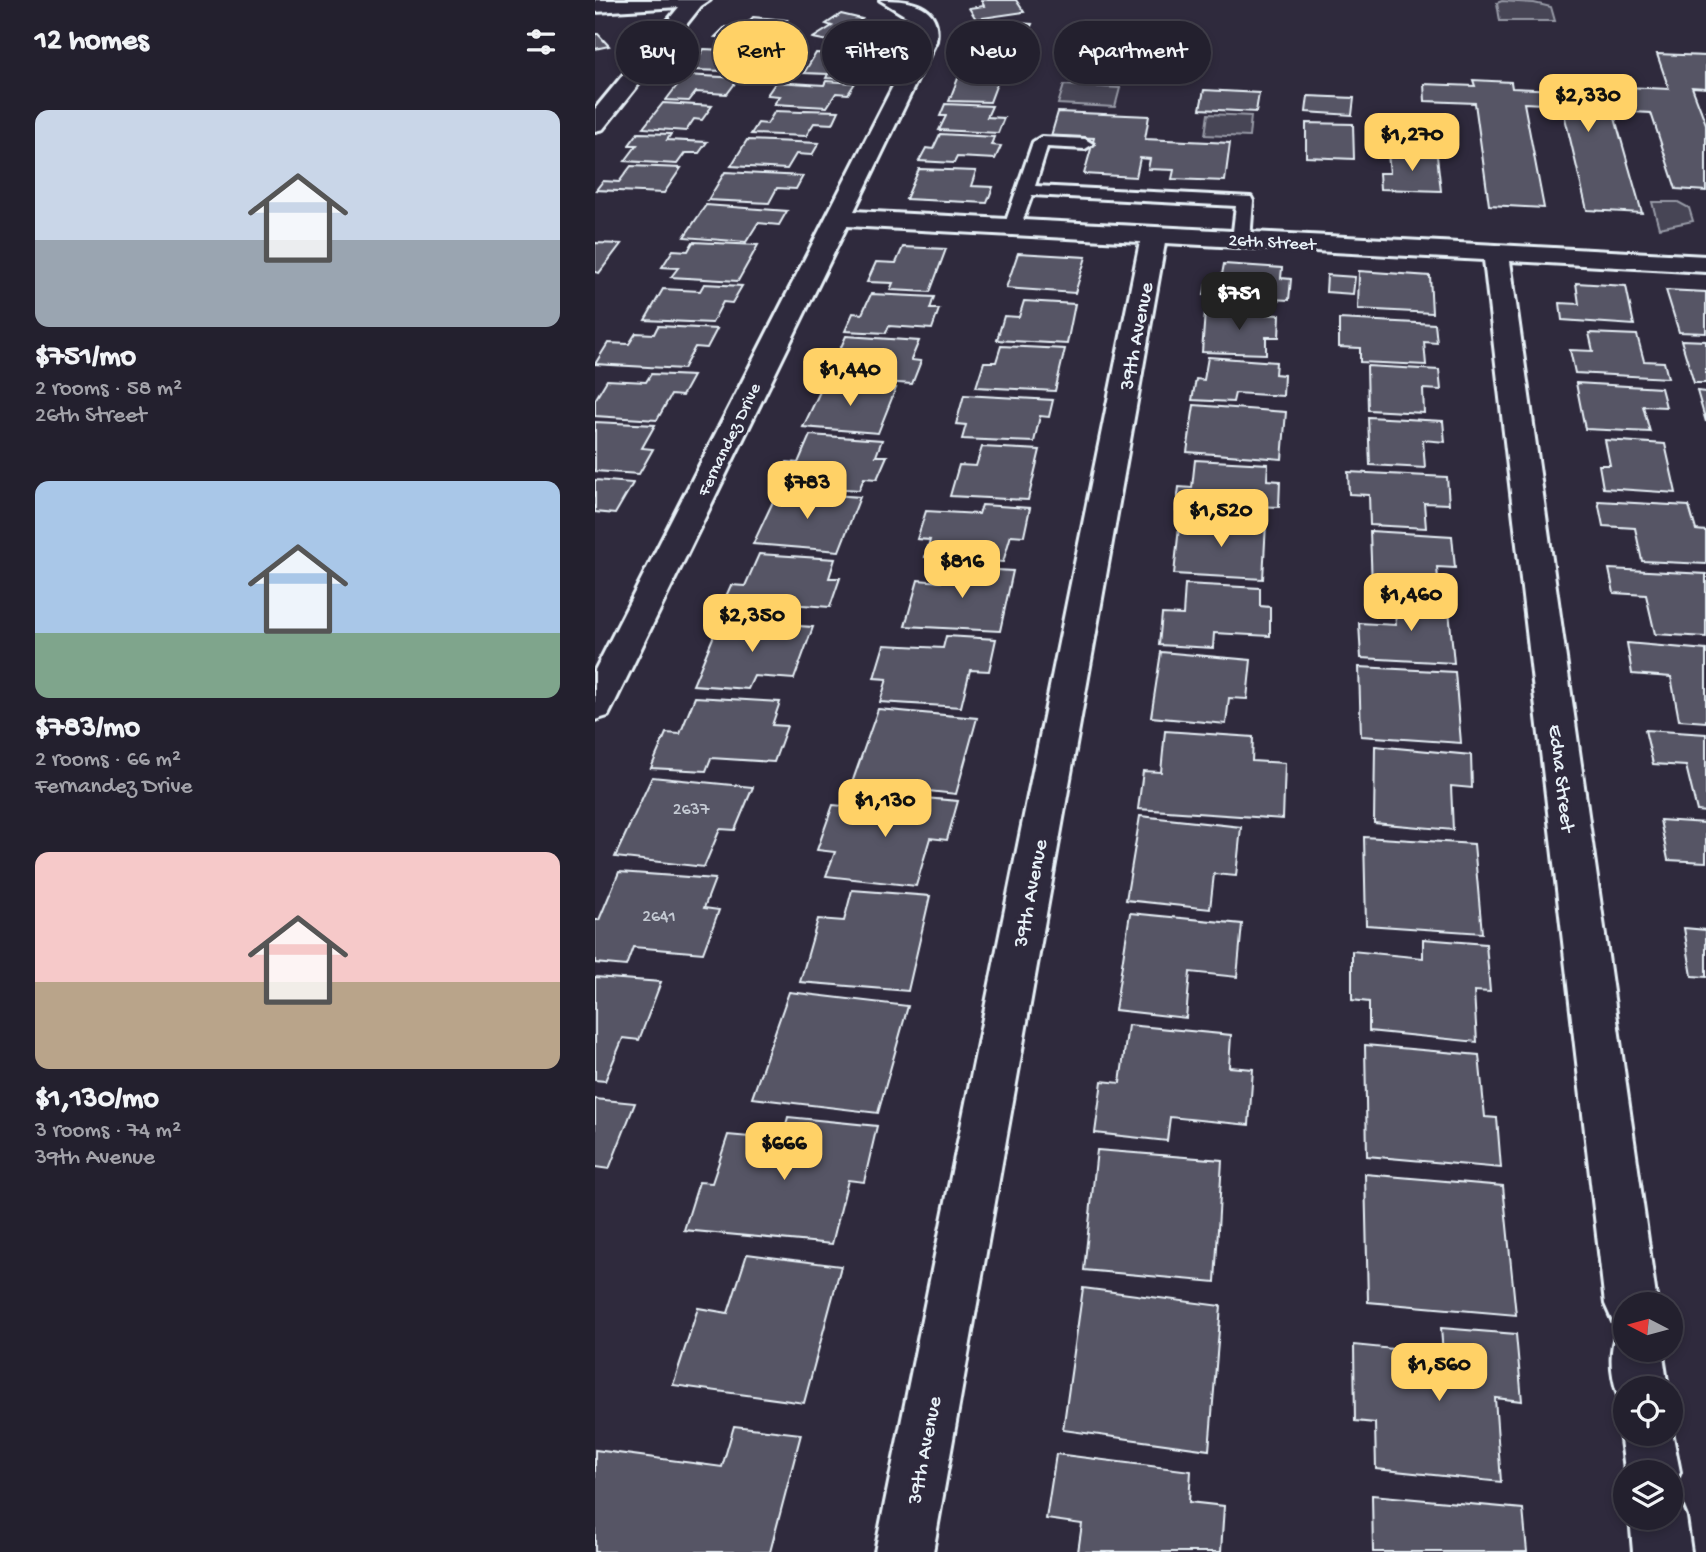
<!DOCTYPE html>
<meta charset="utf-8">
<style>
body{margin:0;font-family:"Gochi Hand",sans-serif;background:#2b2836;color:#f1f3f6;height:100vh;display:flex;flex-direction:column;font-size:26px;white-space:nowrap}
*{box-sizing:border-box;margin:0}
p{font-size:23px;color:#a3a3aa}
.icon{flex:none;width:38px;height:38px;fill:none;stroke:currentColor;stroke-width:2;stroke-linecap:round;stroke-linejoin:round}
.map{position:relative;flex:1;overflow:hidden}
.panel{display:flex;flex-direction:column;background:#23202e;width:595px}
.panel>*{flex:none}
.guide{position:absolute;left:21px;top:21px;width:665px;height:63px;display:flex;gap:14px}
.needle{width:46px;rotate:276deg}
.controls{position:absolute;left:1018px;top:1292px;display:grid;gap:14px}
.controls a{display:grid;place-items:center;width:70px;height:70px;border-radius:50%;background:#23202e;box-shadow:0 4px 10px #0003,0 0 0 2px #403e4a;font-size:35px}
.price{position:absolute;translate:-50% -60px;padding:0 16px;border-radius:14px;background:#ffd166;color:#111;font-size:23px;line-height:46px;filter:drop-shadow(0 2px 4px #0008)}
.price::after{content:'';position:absolute;left:50%;top:42px;width:21px;height:16px;margin-left:-10px;background:inherit;clip-path:polygon(0 0,100% 0,50% 100%)}
.price.selected{background:#222;color:#fff}
ul{padding:0;list-style:none}
li{display:grid;align-content:center;gap:14px;height:371px;padding:0 35px}
li span{display:grid;place-items:center;height:217px;border-radius:14px;color:#555}
li>.icon{margin-inline-start:auto}
span .icon{width:126px;height:126px;fill:#fffc;stroke-width:1}
li b{font-size:30px}
h2{display:flex;justify-content:space-between;align-items:center;height:84px;padding:0 35px;font-size:30px}
.pill{padding:0 24px;border-radius:32px;background:#23202e;box-shadow:0 4px 10px #0003,0 0 0 2px #403e4a;font-size:24px;line-height:63px}
.pill.selected{background:#ffd166;color:#111}
main{display:flex;flex:1;min-height:0}
.map>svg:first-child{display:block}
.green{fill:#464455;stroke:#979aa6;stroke-width:2}
.building{fill:#575565;stroke:#e8f1f8;stroke-width:2}
.lines{fill:none;stroke-linecap:round;stroke-linejoin:round}
.service-casing{stroke:#e8f1f8;stroke-width:6}
.minor-casing{stroke:#e8f1f8;stroke-width:6}
.path{stroke:#e8f1f8;stroke-width:2.5;stroke-dasharray:1 3.5;stroke-linecap:butt}
.service{fill:#2f2a3d;fill-rule:evenodd}
.minor{fill:#2f2a3d;fill-rule:evenodd}
.labels{text-anchor:middle;stroke-width:7;stroke-linejoin:round;paint-order:stroke}
.far-street-label{font-size:18px;fill:#e8f1f8;stroke:#2f2a3d}
.number-label{font-size:18px;fill:#c4cad3}
.street-label{font-size:21px;fill:#e8f1f8;stroke:#2f2a3d}
</style>
<main>
<section class="panel">
<h2>12 homes<svg class="icon" aria-label="filters" viewBox="0 0 24 24"><path d="M4 7h16M4 17h16"/><circle cx="9" cy="7" r="2"/><circle cx="15" cy="17" r="2"/></svg></h2>
<ul>
<li><span style="background:linear-gradient(#c9d6e8 60%,#9aa5b1 0)"><svg class="icon" aria-label="home" viewBox="0 0 24 24"><path d="M3 11l9-7 9 7M6 9v11h12V9"/></svg></span><div><b>$751/mo</b><p>2 rooms · 58 m²</p><p>26th Street</p></div></li>
<li><span style="background:linear-gradient(#a9c7e8 70%,#7fa58c 0)"><svg class="icon" aria-label="home" viewBox="0 0 24 24"><path d="M3 11l9-7 9 7M6 9v11h12V9"/></svg></span><div><b>$783/mo</b><p>2 rooms · 66 m²</p><p>Fernandez Drive</p></div></li>
<li><span style="background:linear-gradient(#f6c9c9 60%,#b9a48a 0)"><svg class="icon" aria-label="home" viewBox="0 0 24 24"><path d="M3 11l9-7 9 7M6 9v11h12V9"/></svg></span><div><b>$1,130/mo</b><p>3 rooms · 74 m²</p><p>39th Avenue</p></div></li>
</ul>
</section>
<div class="map">
<svg width="1111" height="1552" viewBox="0 0 1111 1552">
<rect width="100%" height="100%" fill="#2f2a3d"/>
<filter id="ink" filterUnits="userSpaceOnUse"><feTurbulence type="fractalNoise" baseFrequency=".0143" numOctaves="2"/><feDisplacementMap in="SourceGraphic" scale="14" xChannelSelector="R" yChannelSelector="G"/><feConvolveMatrix kernelMatrix="1 2 1 2 8 2 1 2 1" color-interpolation-filters="sRGB"/></filter>
<g filter="url(#ink)">
<g class="green">
<path d="M907,1L939,3L956,7L960,21H905L902,3Z"/>
<path d="M469,85L525,88L520,107L463,104Z"/>
<path d="M613,114L656,116L654,137L610,135Z"/>
<path d="M1057,202H1083L1094,208L1098,221L1064,228Z"/>
</g>
<g class="building">
<path d="M386,0H421L429,12L381,19L374,8L389,6Z"/>
<path d="M246,14L267,19L261,23L282,28L262,41L255,40L248,44L218,38L237,26L231,24Z"/>
<path d="M158,17L192,20L171,48L128,43L134,38L120,37L130,27L147,29Z"/>
<path d="M399,22L437,24L427,47L376,45L382,34L393,35Z"/>
<path d="M0,34H3L14,46L0,49Z"/>
<path d="M109,49L147,51L134,71L95,70Z"/>
<path d="M390,50L426,52L420,65L434,66L429,76L364,72L369,62L384,63Z"/>
<path d="M221,53L267,56L259,69H267L261,79L231,78L233,74L209,73Z"/>
<path d="M1062,54L1111,56V88L1097,87L1111,124V191L1081,189L1056,113L1018,111L1047,213L992,210L967,105L929,103L949,208L894,205L880,103L830,101L829,84L880,86L878,80L916,82L917,88L965,90L964,84L1074,89Z"/>
<path d="M90,75L144,78L132,94L101,92L94,101L71,100Z"/>
<path d="M364,76L404,78L395,102L354,101Z"/>
<path d="M231,81L260,83L253,94L241,93L232,107L179,104L185,96L172,95L181,82L229,85Z"/>
<path d="M609,90L664,93L661,112L605,109Z"/>
<path d="M713,96L759,98L757,115L711,112Z"/>
<path d="M68,103L117,106L107,120L99,119L91,131L48,128Z"/>
<path d="M350,104L397,106L392,117L409,118L403,133L344,130L351,116H345Z"/>
<path d="M209,110L244,111L238,124L219,123L211,136L156,134L163,123L172,124L180,111L207,112Z"/>
<path d="M463,112L554,116L550,139L635,143L630,181L577,179L579,170L553,169L555,159L545,158L541,177L489,174L499,138L456,136Z"/>
<path d="M711,123L758,124L759,159L711,157Z"/>
<path d="M43,133L76,134L72,140L112,142L104,153H90L82,164L30,161L42,145H34Z"/>
<path d="M345,134L399,137L396,145L406,146L400,159L362,157L359,163L324,161L331,148L338,149Z"/>
<path d="M152,140L224,143L217,155L201,154L192,169L136,166Z"/>
<path d="M793,154L842,156L846,191L785,189L784,173H795Z"/>
<path d="M36,166L86,168L69,193L1,190L8,181L24,182Z"/>
<path d="M324,169L381,171L376,186L398,187L392,203L311,199Z"/>
<path d="M130,172L208,176L201,189L182,188L174,203L113,200Z"/>
<path d="M111,205L192,211L184,225L163,223L151,242L89,237Z"/>
<path d="M98,242L163,245L143,281L76,277L83,268L67,267L78,250L93,251Z"/>
<path d="M0,243L26,244L4,273L0,272Z"/>
<path d="M308,247L351,249L335,292L295,290L298,283L272,282L281,262L301,263Z"/>
<path d="M423,253L491,257L480,293L411,288Z"/>
<path d="M629,264L687,268L686,278L696,279L694,300L609,295L611,284L625,285Z"/>
<path d="M764,271L835,276L837,313L763,309Z"/>
<path d="M732,275L760,277L758,294L731,292Z"/>
<path d="M981,283L1031,286L1039,325L967,320L965,303L984,304Z"/>
<path d="M109,284L147,286L137,303L128,302L117,323L50,320L68,289L105,291Z"/>
<path d="M1071,290L1111,292V333L1084,332Z"/>
<path d="M276,294L339,297L335,309H344L337,329L294,326L291,333L250,331L258,313L267,314Z"/>
<path d="M429,301L480,304L472,344L402,340L409,316L424,317Z"/>
<path d="M610,312L685,315L684,337H671V354L607,352Z"/>
<path d="M744,319L840,324L842,343L829,342L831,365L765,362V348L744,347Z"/>
<path d="M63,326L122,329L112,348L100,347L88,369L0,364L13,343L34,344L41,333L59,334Z"/>
<path d="M994,333L1042,335L1049,361L1069,362L1073,378L980,373L975,350L998,351Z"/>
<path d="M251,336L324,341L316,360L326,361L317,384L232,378Z"/>
<path d="M1086,340L1111,341V383H1099Z"/>
<path d="M406,346L470,349L460,391L381,387L389,362H401Z"/>
<path d="M613,357L681,362L680,374L689,375L688,396L640,393L638,402L597,400L601,379L609,380Z"/>
<path d="M772,366L844,370L846,390L828,389L829,413L773,410Z"/>
<path d="M56,374L98,376L87,396L76,395L62,420L0,416V400L12,380L51,382Z"/>
<path d="M229,383L301,388L283,433L208,427Z"/>
<path d="M981,383L1066,388L1071,407L1048,406L1055,432L990,429Z"/>
<path d="M1102,391L1111,392V422Z"/>
<path d="M369,395L458,400L454,417L445,416L439,442L367,439L371,425L361,424Z"/>
<path d="M599,405L691,412L687,459L592,452Z"/>
<path d="M773,417L848,421L850,442L828,440L830,468L775,465Z"/>
<path d="M0,422L60,425L47,448L58,449L44,474L0,471Z"/>
<path d="M215,435L287,440L281,456H292L282,479L269,478L264,490L182,484L192,462L203,463Z"/>
<path d="M1010,440L1070,444L1081,493L1008,488L1004,465H1015Z"/>
<path d="M387,447L445,450L433,500L355,496L364,465L381,466Z"/>
<path d="M600,460L673,464L672,480L685,481L684,507L636,505L635,514L581,511L584,487L597,488Z"/>
<path d="M753,472L852,477L854,504L829,503L831,528L775,525L774,495L754,494Z"/>
<path d="M0,480L38,483L20,514L0,512Z"/>
<path d="M183,491L265,497L244,551L158,544Z"/>
<path d="M1003,501L1094,506L1101,530L1111,531V564L1047,561L1040,528L1008,526Z"/>
<path d="M387,505L435,508L429,536L416,535L408,562L330,557L335,540L322,539L331,511L384,514Z"/>
<path d="M585,518L671,523L668,579L579,574Z"/>
<path d="M775,531L857,536L860,568L842,567L844,591L777,587Z"/>
<path d="M164,554L240,559L234,578H245L235,607L179,603L174,616L124,612L136,585L150,586Z"/>
<path d="M351,567L418,571L405,631L310,626L323,580L346,582Z"/>
<path d="M1014,569L1111,574V637L1060,634L1051,595L1019,593Z"/>
<path d="M590,584L665,588V606L675,607V636L619,633L618,648L564,645L567,614L588,615Z"/>
<path d="M799,598L853,600L859,663L766,658L764,623L801,625Z"/>
<path d="M125,621L218,627L199,679L159,676L153,689L98,685Z"/>
<path d="M351,636L401,639L394,671L375,670L366,707L285,702L292,679L279,678L289,645L348,648Z"/>
<path d="M1032,643L1111,650V722L1084,720L1076,677L1037,674Z"/>
<path d="M566,652L656,660L652,699L634,698L631,724L556,717Z"/>
<path d="M764,667L860,672L866,743L766,736Z"/>
<path d="M100,697L185,702L177,725L192,726L179,762L116,758L111,771L56,768L71,733L85,734Z"/>
<path d="M283,709L382,718L361,794L257,783Z"/>
<path d="M1050,730L1111,734V812L1102,811L1091,766L1058,764Z"/>
<path d="M570,731L658,737L657,761L690,763L688,819L543,809L548,771L566,772Z"/>
<path d="M780,746L876,755L877,788L856,786L858,830L779,823Z"/>
<path d="M57,777L158,787L140,830L125,829L109,867L20,857Z"/>
<path d="M306,796L363,801L352,840L335,838L321,886L231,876L240,852L222,850L238,805L302,811Z"/>
<path d="M545,816L646,827L641,876L619,874L615,909L531,900Z"/>
<path d="M1065,820L1111,823V862L1073,860Z"/>
<path d="M769,837L879,844L887,933L771,925Z"/>
<path d="M24,872L120,879L109,908L124,910L108,953L38,947L31,966L0,963V920H4Z"/>
<path d="M257,890L335,896L313,991L205,982L223,919L249,921Z"/>
<path d="M535,913L647,924L642,977L595,972L591,1018L520,1010Z"/>
<path d="M1089,928L1111,930V977L1097,976Z"/>
<path d="M828,939L891,944L895,992L879,991L882,1042L774,1031V1002L757,1000V951L828,958Z"/>
<path d="M0,977L66,982L44,1040L28,1038L10,1081L0,1080Z"/>
<path d="M194,992L313,1006L283,1113L157,1098Z"/>
<path d="M533,1025L636,1035L634,1067L658,1069L654,1125L575,1117L572,1141L500,1133L507,1081L525,1083Z"/>
<path d="M770,1045L884,1055L890,1117L902,1118L906,1168L772,1156Z"/>
<path d="M0,1099L40,1103L14,1169L0,1167Z"/>
<path d="M193,1117L282,1126L269,1182L253,1180L237,1244L89,1230L104,1182L117,1183L133,1135L187,1140Z"/>
<path d="M502,1150L627,1160L620,1282L489,1270Z"/>
<path d="M770,1174L908,1186L921,1315L773,1302Z"/>
<path d="M152,1254L246,1266L209,1403L78,1385L103,1308L133,1313Z"/>
<path d="M488,1288L626,1306L614,1450L468,1430Z"/>
<path d="M846,1328L921,1334L927,1401L900,1398L906,1482L781,1469L780,1423L760,1421L759,1345L848,1354Z"/>
<path d="M139,1426L206,1434L175,1552H0V1450L127,1467Z"/>
<path d="M461,1454L596,1471L594,1502L629,1506L626,1552H483L487,1524L451,1519Z"/>
<path d="M777,1495L928,1509L932,1552H778Z"/>
</g>
<g class="lines">
<g class="service-casing">
<path id="service" d="M446,137L490,139L498,144L490,149L452,147L440,186L656,197L658,201L655,240L646,245L637,240L641,206L437,195L424,231H412L409,227L438,142Z"/>
</g>
<g class="minor-casing">
<g id="minor">
<path d="M0,0H115L106,6L8,129L0,131V109L84,7L0,12Z"/>
<path d="M285,0C313,0 347,3 341,41L259,211L1111,256V272L915,261L1062,1304H1031V1349H1067L1073,1388H1031V1408L1027,1407C1017,1381 1012,1356 1022,1330L1030,1327L1018,1322L1010,1304L889,260L570,243L338,1552H280L545,242L252,226L18,706L13,716L0,720V670L321,41L319,21Z"/>
<path d="M1031,1419V1433H1076V1426L1085,1472L1077,1492L1076,1472H1031V1476L1025,1433Z"/>
<path d="M1076,1494L1083,1497L1091,1517L1096,1552H1038L1035,1517H1076Z"/>
</g>
</g>
<path class="path" d="M1106,111H1111"/>
<use href="#service" class="service"/>
<use href="#minor" class="minor"/>
</g>
</g>
<g class="labels">
<g class="far-street-label">
<text transform="translate(677 241) rotate(3)" y="6">26th Street</text>
<text transform="translate(133 439) rotate(-64)" y="6">Fernandez Drive</text>
</g>
<g class="number-label">
<text x="96" y="814">2637</text>
<text x="64" y="921">2641</text>
</g>
<g class="street-label">
<text transform="translate(540 336) rotate(-79)" y="7">39th Avenue</text>
<text transform="translate(968 778) rotate(83)" y="7">Edna Street</text>
<text transform="translate(434 893) rotate(-79)" y="7">39th Avenue</text>
<text transform="translate(328 1450) rotate(-79)" y="7">39th Avenue</text>
</g>
</g>
</svg>
<div class="controls">
<a><svg class="needle" viewBox="-14 -14 28 28"><path d="M0-13l5 13h-10z" fill="#e53935"/><path d="M0 13l5-13h-10z" fill="#a3a3aa"/></svg></a>
<a><svg class="icon" aria-label="locate" viewBox="0 0 24 24"><circle cx="12" cy="12" r="6"/><path d="M12 2v4M12 18v4M2 12h4M18 12h4"/></svg></a>
<a><svg class="icon" aria-label="layers" viewBox="0 0 24 24"><path d="M12 4l9 5-9 5-9-5zM3 14l9 5 9-5"/></svg></a>
</div>
<b class="price" style="left:993px;top:134px">$2,330</b>
<b class="price" style="left:817px;top:173px">$1,270</b>
<b class="price selected" style="left:644px;top:332px">$751</b>
<b class="price" style="left:255px;top:408px">$1,440</b>
<b class="price" style="left:212px;top:521px">$783</b>
<b class="price" style="left:626px;top:549px">$1,520</b>
<b class="price" style="left:367px;top:600px">$816</b>
<b class="price" style="left:816px;top:633px">$1,460</b>
<b class="price" style="left:157px;top:654px">$2,350</b>
<b class="price" style="left:290px;top:839px">$1,130</b>
<b class="price" style="left:189px;top:1182px">$666</b>
<b class="price" style="left:844px;top:1403px">$1,560</b>
<div class="guide">
<a class="pill">Buy</a>
<a class="pill selected">Rent</a>
<a class="pill">Filters</a>
<a class="pill">New</a>
<a class="pill">Apartment</a>
</div>
</div>
</main>
